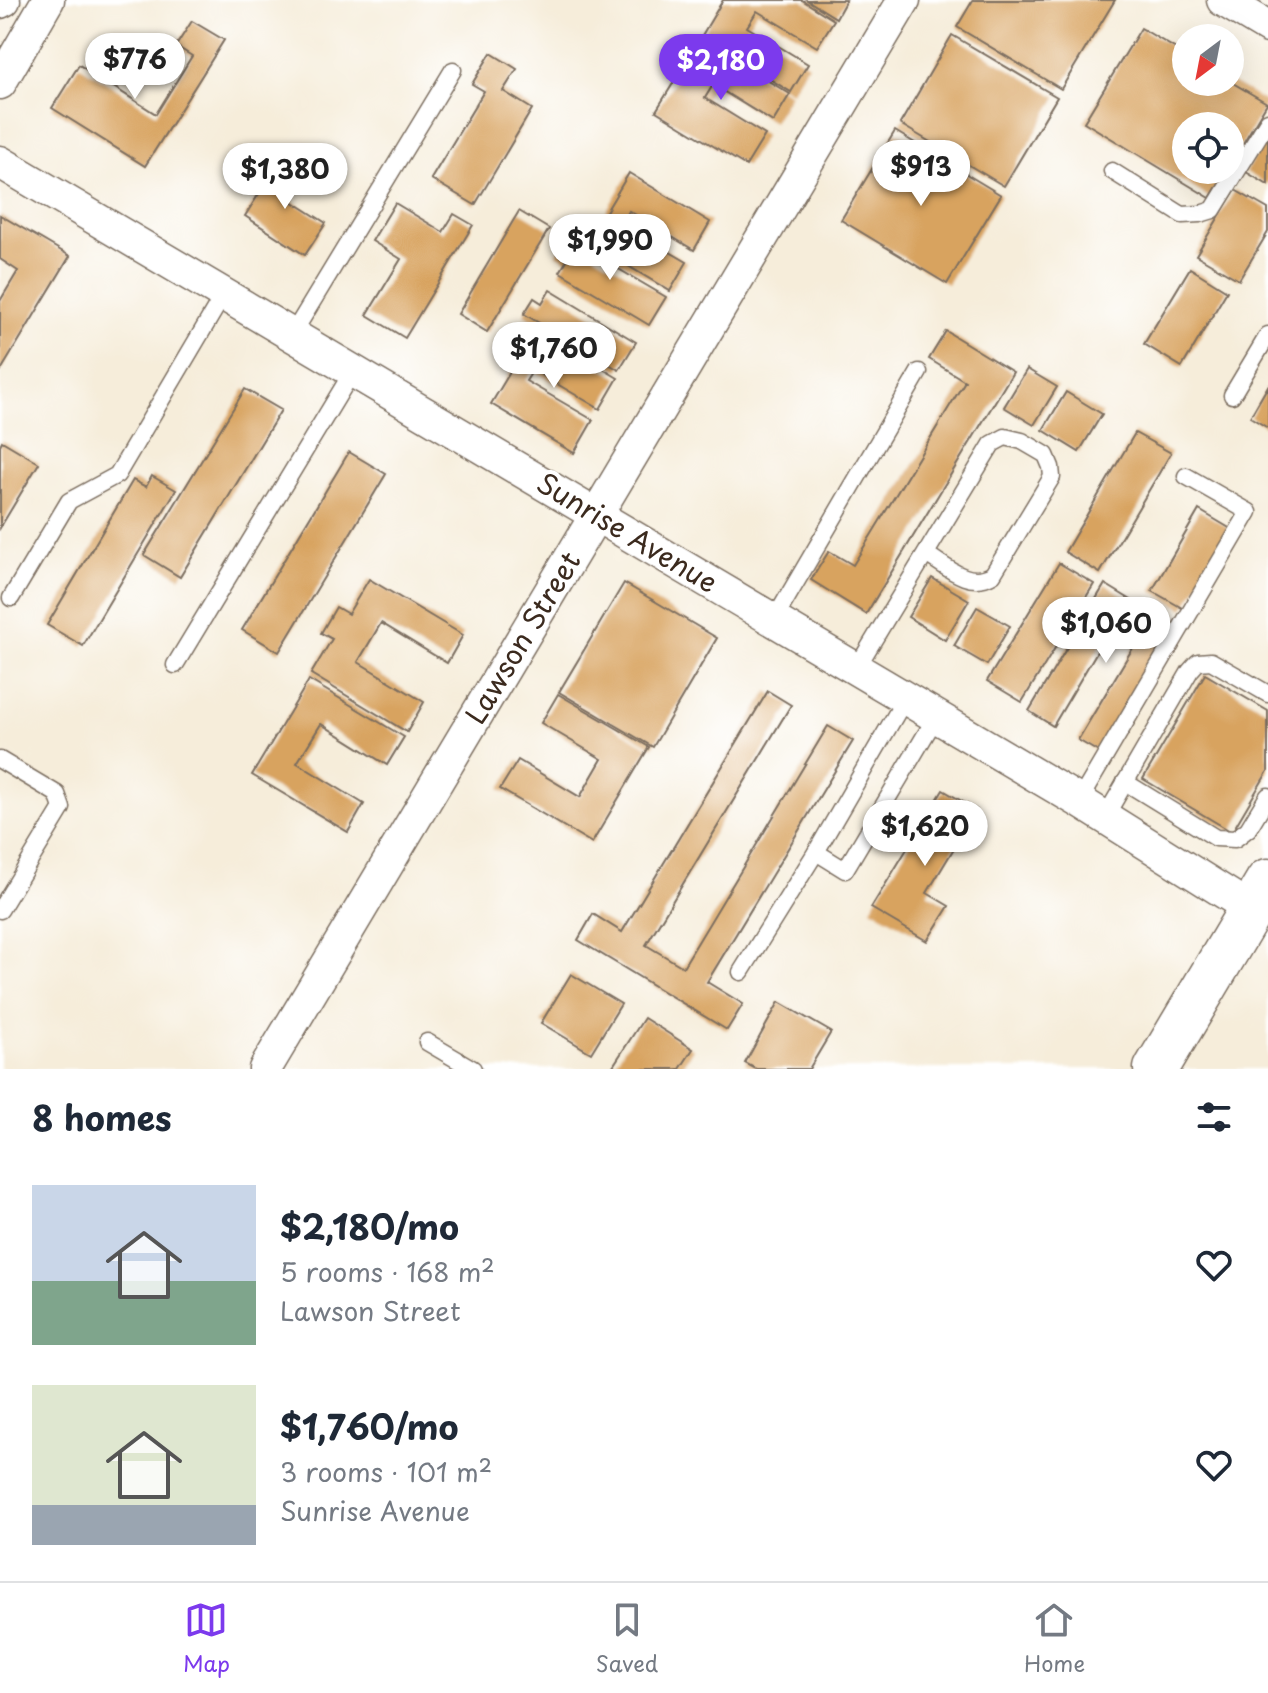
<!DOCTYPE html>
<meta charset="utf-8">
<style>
body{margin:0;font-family:"Playpen Sans",sans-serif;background:#f6f6f7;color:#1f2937;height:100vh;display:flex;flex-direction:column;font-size:30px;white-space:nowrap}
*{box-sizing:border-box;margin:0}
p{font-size:26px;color:#747a83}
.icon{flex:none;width:44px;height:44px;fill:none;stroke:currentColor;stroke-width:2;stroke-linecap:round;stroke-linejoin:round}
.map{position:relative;height:1069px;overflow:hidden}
.drawer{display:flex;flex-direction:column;background:#fff;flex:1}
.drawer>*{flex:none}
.needle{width:52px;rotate:212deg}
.fabs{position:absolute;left:1172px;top:24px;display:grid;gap:16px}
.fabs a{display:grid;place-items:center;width:72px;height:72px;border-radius:50%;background:#fff;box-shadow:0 8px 32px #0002;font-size:40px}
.price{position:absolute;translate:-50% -68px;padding:0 18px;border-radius:28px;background:#fff;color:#222;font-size:26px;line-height:52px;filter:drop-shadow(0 2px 4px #0008)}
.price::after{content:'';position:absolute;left:50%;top:48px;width:24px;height:18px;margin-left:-12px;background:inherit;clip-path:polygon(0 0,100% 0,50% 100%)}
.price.current{background:#7c3aed;color:#fff}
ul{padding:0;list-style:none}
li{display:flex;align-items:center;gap:24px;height:200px;padding:0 32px}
li span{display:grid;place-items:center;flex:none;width:224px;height:160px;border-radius:0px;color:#555}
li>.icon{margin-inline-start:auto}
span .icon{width:96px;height:96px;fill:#fffc;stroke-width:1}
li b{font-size:34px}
h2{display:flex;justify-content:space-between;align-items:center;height:96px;padding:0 32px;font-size:34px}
.tab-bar{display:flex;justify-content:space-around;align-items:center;height:112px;border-top:2px solid #e0e1e3;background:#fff;font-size:22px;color:#747a83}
.tab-bar a{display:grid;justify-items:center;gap:4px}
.tab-bar .current{color:#7c3aed}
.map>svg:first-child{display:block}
.building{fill:#d8a35f}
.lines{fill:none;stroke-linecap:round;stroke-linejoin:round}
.lane-casing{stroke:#7c6e60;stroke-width:19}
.street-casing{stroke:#7c6e60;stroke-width:35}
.secondary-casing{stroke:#7c6e60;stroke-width:47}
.lane{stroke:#fff;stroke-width:16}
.street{stroke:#fff;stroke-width:32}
.secondary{stroke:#fff;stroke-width:44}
.labels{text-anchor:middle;stroke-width:8;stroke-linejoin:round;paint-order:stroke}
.street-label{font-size:28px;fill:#3b2a1e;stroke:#fff}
</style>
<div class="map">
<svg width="1268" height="1069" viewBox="0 0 1268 1069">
<rect width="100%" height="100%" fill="#fff"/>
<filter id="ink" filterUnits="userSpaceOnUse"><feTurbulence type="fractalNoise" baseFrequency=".0125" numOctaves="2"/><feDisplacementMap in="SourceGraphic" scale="16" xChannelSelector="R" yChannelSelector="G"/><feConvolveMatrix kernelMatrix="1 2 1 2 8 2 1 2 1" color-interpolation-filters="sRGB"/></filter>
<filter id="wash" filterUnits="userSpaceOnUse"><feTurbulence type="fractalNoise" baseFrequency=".006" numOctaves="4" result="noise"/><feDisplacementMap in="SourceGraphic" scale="32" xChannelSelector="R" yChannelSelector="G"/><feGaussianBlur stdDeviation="1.8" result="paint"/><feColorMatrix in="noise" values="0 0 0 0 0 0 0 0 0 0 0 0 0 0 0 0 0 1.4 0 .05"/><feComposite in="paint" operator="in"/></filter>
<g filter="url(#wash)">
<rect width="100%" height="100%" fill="#f6edda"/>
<g id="blocks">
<g class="building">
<path d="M723,0H802L834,20L817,47L757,11L747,27L808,64L791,92L701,37Z"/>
<path d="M807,0H846L836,18Z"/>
<path d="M973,0H1115L1061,89L957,27Z"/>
<path d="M192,21L224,40L145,166L52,108L79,65L156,114L192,56L176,46Z"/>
<path d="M1141,28L1186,55V82H1231L1267,103L1230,165V126H1186V170H1227L1210,198L1084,122Z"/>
<path d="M952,35L1057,97L1004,186L900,124Z"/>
<path d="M700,40L790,94L773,122L713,85L705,98L765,135L746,166L656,111Z"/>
<path d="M491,53L517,69L503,91L532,109L475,205L431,179L484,91L472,84Z"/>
<path d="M895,131L1001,195L947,284L841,220Z"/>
<path d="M1268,135V185L1246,172Z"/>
<path d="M279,162L304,178L290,200L326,223L305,255L245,216Z"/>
<path d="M629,173L710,222L694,250L629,211L622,224L687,262L670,291L588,242Z"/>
<path d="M1235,190L1268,209V232L1239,280L1196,255Z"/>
<path d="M395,203L443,232L454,214L473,225L405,338L367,315L401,259L372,241Z"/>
<path d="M519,211L549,229L487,332L458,314Z"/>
<path d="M0,215L70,256L0,372V301L18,271L0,259Z"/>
<path d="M566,238L666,297L649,325L560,272L567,260L557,254Z"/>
<path d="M1190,268L1227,291L1182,367L1144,344Z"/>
<path d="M550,290L636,342L619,370L524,314L534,298L542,303Z"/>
<path d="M536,329L618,378L600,409L533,370L526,381L593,420L574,453L491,404Z"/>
<path d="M946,331L1013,372L866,614L811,580L829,551L853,565L965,381L929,359Z"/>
<path d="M1027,369L1057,387L1034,425L1004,407Z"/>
<path d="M1268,386V428L1250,417Z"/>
<path d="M245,389L281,410L180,577L144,555Z"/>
<path d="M1066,392L1102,414L1079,452L1043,430Z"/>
<path d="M1135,433L1171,453L1100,573L1065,552Z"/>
<path d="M2,441L39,463L0,528V445Z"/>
<path d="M349,452L386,474L279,652L242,630Z"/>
<path d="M152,476L176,490L83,646L47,625L133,480L146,487Z"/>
<path d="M1199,510L1231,529L1184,609L1152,591Z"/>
<path d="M1059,563L1094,584L1022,702L987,681Z"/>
<path d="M932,578L969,600L945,640L908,617Z"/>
<path d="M369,579L463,635L447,663L381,623L358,662L424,702L407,732L311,674L332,639L321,633L336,607L348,614Z"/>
<path d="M624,583L717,638L653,747L559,692Z"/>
<path d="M1105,584L1177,628L1102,754L1078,740L1140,636L1115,621L1053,726L1029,711Z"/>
<path d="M977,607L1010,626L987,665L954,646Z"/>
<path d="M1205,674L1268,711V771L1232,832L1143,779Z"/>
<path d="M309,680L404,737L387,765L321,724L297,763L364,804L348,832L252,775Z"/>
<path d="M768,691L791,705L646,945L683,967L828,726L853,741L707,982L743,1004L727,1030L578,940L593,914L622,932Z"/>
<path d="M558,694L649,747L592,843L500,789L518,760L580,797L602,759L541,723Z"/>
<path d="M943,790L977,810L927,893L949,906L927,941L871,908Z"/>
<path d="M571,974L621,1004L591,1053L541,1023Z"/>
<path d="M779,1002L831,1032L809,1069H756L745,1063Z"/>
<path d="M644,1018L693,1049L680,1069H618L613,1066Z"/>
</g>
</g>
</g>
<g filter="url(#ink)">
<use href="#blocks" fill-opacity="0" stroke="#7c6e60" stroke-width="2"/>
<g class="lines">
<g class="lane-casing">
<g id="lane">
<path d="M1112,171L1182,215L1200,214L1213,210L1268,121"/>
<path d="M292,335L453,70"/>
<path d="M1232,395L1268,335"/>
<path d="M11,598L69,501L117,475L224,294"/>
<path d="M774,620L919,372"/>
<path d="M175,665L353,371"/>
<path d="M856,669L992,444L1005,437L1022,441L1046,455L1051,467L1052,477L993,574C969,589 947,567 926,554"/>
<path d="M0,760L57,794L62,808L0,910"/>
<path d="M1125,782L1216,838L1235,839L1248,829L1268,796"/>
<path d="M1079,801L1249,512L1186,476"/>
<path d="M1105,817L1190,671L1198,662L1211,661L1268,694"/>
<path d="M816,852L845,870L936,717"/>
<path d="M741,972L816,852L905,699"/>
<path d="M427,1042L473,1069"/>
</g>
</g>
<g class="street-casing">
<g id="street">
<path d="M1223,0L1268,27"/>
<path d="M0,2L4,0"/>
<path d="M0,83L48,0"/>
<path d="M0,162L1079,801L1251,909"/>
<path d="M265,1069L904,0"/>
</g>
</g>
<g class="secondary-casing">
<path id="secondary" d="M1156,1069L1268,881"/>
</g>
<use href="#lane" class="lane"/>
<use href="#street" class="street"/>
<use href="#secondary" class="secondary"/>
</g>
</g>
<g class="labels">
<g class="street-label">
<text transform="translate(627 533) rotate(31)" y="10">Sunrise Avenue</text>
<text transform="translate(523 638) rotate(-59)" y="10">Lawson Street</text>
</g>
</g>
</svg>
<div class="fabs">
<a><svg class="needle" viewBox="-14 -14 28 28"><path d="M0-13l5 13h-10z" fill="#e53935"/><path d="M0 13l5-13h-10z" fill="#747a83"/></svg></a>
<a><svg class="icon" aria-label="locate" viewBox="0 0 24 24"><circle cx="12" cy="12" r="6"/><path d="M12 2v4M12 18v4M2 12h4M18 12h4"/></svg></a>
</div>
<b class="price" style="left:135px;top:101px">$776</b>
<b class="price current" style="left:721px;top:102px">$2,180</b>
<b class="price" style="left:921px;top:208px">$913</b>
<b class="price" style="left:285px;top:211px">$1,380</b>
<b class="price" style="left:610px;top:282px">$1,990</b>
<b class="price" style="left:554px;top:390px">$1,760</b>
<b class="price" style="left:1106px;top:665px">$1,060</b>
<b class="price" style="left:925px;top:868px">$1,620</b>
</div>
<section class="drawer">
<h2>8 homes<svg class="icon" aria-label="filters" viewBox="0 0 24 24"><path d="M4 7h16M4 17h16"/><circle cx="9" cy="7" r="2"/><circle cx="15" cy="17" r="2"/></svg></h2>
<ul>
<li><span style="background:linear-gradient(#c9d6e8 60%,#7fa58c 0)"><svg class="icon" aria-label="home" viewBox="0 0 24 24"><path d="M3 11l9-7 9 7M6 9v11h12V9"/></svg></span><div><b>$2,180/mo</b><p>5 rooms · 168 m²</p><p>Lawson Street</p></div><svg class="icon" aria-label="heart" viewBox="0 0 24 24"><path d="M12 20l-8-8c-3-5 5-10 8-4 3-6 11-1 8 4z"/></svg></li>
<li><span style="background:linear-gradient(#dfe7d0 75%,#9aa5b1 0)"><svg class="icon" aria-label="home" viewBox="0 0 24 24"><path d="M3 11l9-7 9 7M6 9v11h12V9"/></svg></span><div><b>$1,760/mo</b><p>3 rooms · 101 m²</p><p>Sunrise Avenue</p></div><svg class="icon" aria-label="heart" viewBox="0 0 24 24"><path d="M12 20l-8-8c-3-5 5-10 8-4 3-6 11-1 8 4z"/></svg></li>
</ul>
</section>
<nav class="tab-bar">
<a class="current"><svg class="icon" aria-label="map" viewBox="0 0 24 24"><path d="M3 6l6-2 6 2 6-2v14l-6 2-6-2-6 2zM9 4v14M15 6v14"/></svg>Map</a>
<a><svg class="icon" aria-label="saved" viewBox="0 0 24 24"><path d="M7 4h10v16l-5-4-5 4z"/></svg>Saved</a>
<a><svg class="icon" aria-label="home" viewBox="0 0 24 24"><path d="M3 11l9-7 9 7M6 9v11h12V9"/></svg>Home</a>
</nav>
